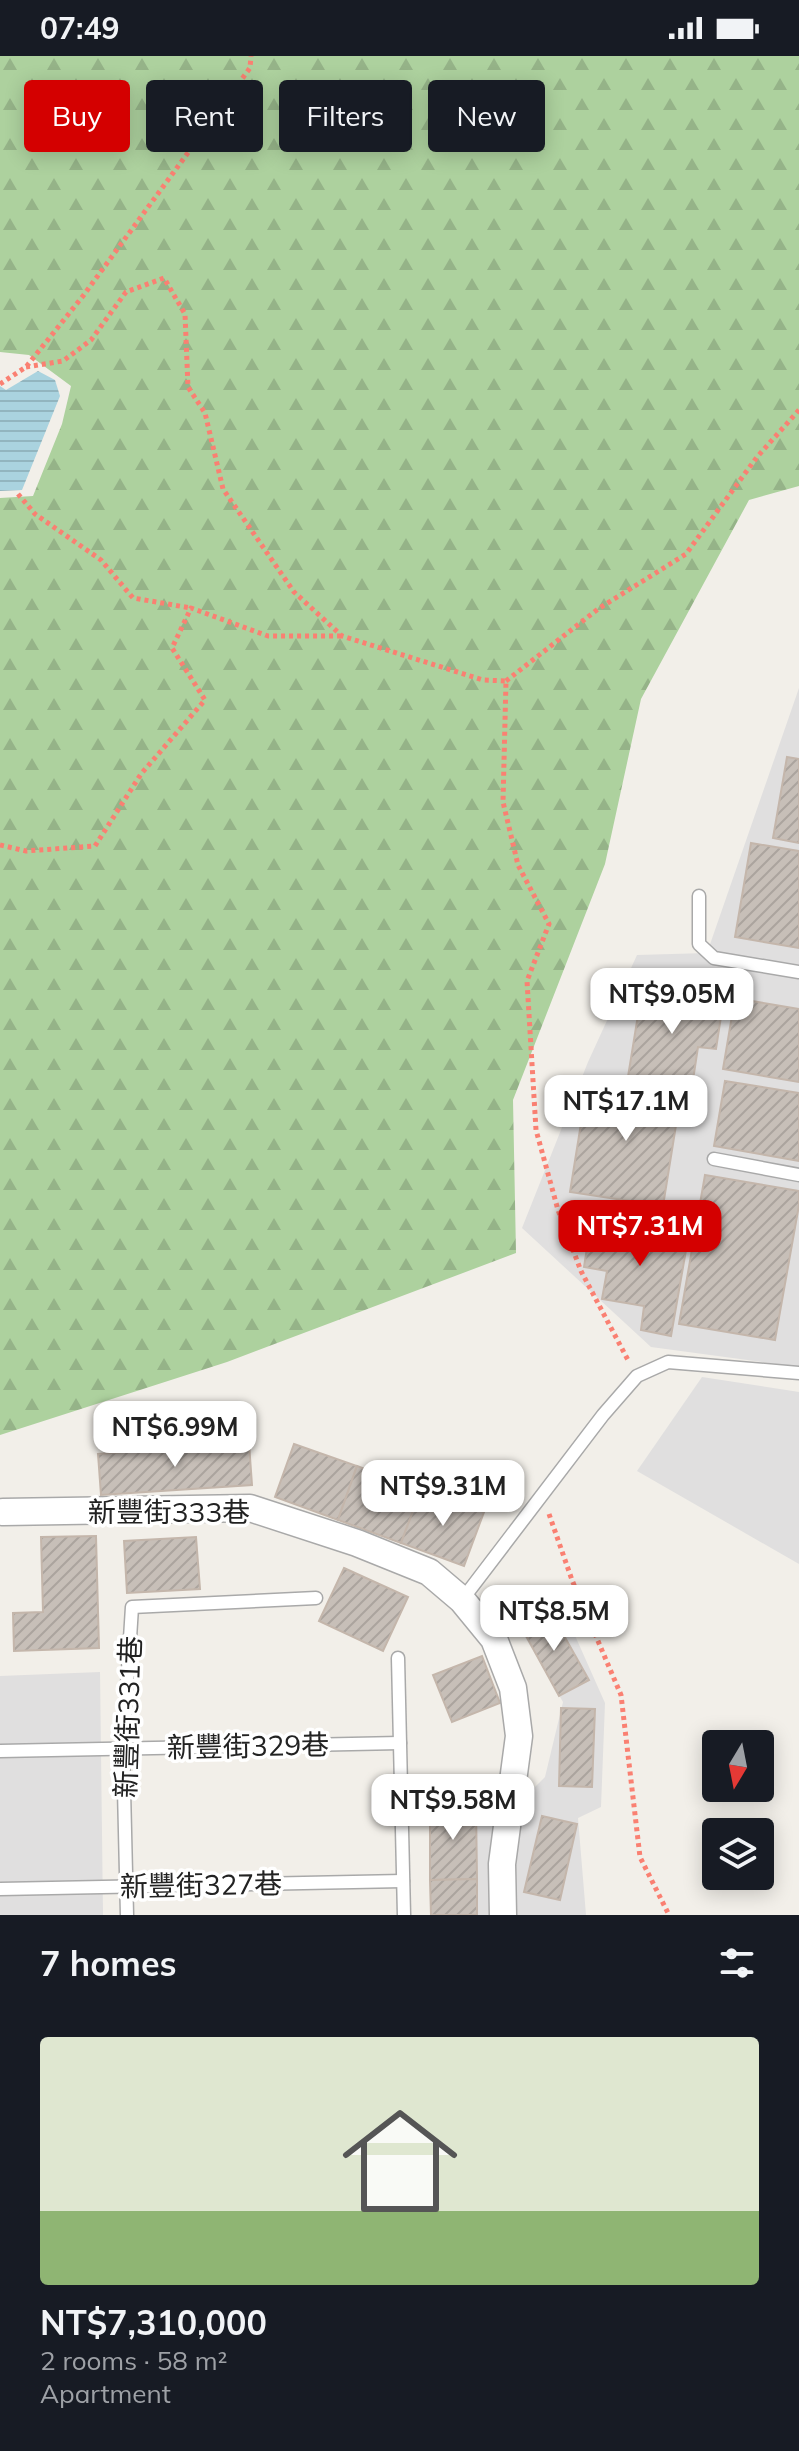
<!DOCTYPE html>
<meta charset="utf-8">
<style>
body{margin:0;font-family:Mulish,"Noto Sans TC",sans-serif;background:#242831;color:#f1f3f6;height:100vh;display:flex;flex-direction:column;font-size:30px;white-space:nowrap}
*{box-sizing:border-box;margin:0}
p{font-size:26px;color:#9ea1a6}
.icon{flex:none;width:44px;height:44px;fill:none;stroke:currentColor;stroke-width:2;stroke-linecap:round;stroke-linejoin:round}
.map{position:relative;height:1859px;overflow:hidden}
.panel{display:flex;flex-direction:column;background:#171b24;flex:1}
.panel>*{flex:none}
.top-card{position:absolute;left:24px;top:24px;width:752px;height:72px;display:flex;gap:16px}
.needle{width:52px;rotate:190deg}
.controls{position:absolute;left:702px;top:1674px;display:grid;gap:16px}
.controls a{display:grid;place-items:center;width:72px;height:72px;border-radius:8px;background:#171b24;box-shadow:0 4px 20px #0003;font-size:40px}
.price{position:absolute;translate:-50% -68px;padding:0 18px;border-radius:16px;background:#fff;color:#222;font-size:26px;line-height:52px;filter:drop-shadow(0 2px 4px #0008)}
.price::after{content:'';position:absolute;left:50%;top:48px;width:24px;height:18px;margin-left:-12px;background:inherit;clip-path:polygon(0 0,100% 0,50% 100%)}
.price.selected{background:#d40000;color:#fff}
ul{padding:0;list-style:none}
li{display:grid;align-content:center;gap:16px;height:424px;padding:0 40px}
li span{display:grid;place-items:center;height:248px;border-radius:8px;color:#555}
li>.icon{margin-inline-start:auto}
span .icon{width:144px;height:144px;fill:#fffc;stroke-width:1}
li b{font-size:34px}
h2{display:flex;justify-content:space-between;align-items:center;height:96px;padding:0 40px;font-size:34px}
.tag{padding:0 28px;border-radius:8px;background:#171b24;box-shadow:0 4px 20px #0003;font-size:28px;line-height:72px}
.tag.selected{background:#d40000;color:#fff}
.status{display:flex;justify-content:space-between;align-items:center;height:56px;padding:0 40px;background:#171b24;direction:ltr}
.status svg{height:22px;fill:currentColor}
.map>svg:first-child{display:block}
.residential{fill:#e0dfdf}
.forest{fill:url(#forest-firs)}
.water{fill:url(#water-rules)}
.building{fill:url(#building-hatch);stroke:#c4b6ab;stroke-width:2}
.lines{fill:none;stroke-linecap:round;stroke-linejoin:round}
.service-casing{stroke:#a9a9a9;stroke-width:15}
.minor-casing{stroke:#a9a9a9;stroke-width:29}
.path{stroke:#fa8072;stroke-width:5;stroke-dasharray:4 4;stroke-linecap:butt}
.service{stroke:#fff;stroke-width:12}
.minor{stroke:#fff;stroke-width:26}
.labels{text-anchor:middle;stroke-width:7;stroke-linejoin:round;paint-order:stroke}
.street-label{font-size:28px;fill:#222;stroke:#fff}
</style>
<div class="status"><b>07:49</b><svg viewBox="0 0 49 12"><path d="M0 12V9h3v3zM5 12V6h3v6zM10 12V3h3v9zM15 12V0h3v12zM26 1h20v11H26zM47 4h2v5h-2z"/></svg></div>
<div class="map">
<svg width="799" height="1859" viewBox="0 0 799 1859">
<defs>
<pattern id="forest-firs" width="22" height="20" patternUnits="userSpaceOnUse" patternTransform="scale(2)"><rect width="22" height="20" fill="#add19e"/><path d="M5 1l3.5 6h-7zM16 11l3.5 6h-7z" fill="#95b388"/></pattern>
<pattern id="water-rules" width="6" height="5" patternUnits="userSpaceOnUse" patternTransform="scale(2)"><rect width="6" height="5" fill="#aad3df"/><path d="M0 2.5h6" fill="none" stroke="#92b5bf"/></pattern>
<pattern id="building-hatch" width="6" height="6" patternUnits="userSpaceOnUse" patternTransform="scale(2)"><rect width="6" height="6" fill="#c7bfb8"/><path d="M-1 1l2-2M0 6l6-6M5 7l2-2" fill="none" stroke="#aba49e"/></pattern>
</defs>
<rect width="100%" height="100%" fill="#f2efe9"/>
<g class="residential">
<path d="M799,632V1311L651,1291L522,1172L588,1006L637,899L707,897Z"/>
<path d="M702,1321L799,1336V1508L637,1415Z"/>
<path d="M553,1530L605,1647L601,1751L578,1762L586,1859H431L432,1726L527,1739L545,1721L563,1646L508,1552Z"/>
<path d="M100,1616L103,1859H0V1620Z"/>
</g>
<path class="forest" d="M0,0H799V430L749,444L641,643L605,808L513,1044L516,1197L227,1306L0,1379V442L33,440L62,368L71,330L29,299L0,296Z"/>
<path class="water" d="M38,315L55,324L60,340L22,434L0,435V330L6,334Z"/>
<g class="building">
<path d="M787,701L799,703V787L773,782Z"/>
<path d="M751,787L799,795V892L735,881Z"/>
<path d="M643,928L724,941L716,993L698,991L691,1037L627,1027Z"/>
<path d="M735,942L799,953V1026L723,1013Z"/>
<path d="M588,1024L681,1038L663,1150L570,1136Z"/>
<path d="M725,1025L799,1037V1105L714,1090Z"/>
<path d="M705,1119L799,1135V1149L775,1284L679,1268Z"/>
<path d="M592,1160L689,1177L671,1280L641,1274L644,1250L602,1243L607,1215L584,1211Z"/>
<path d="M249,1387L252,1429L101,1439L98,1398Z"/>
<path d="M294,1388L357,1410L338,1464L275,1441Z"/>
<path d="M357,1410L421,1434L401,1487L338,1464Z"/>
<path d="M421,1434L484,1456L464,1510L401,1487Z"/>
<path d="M96,1480L99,1592L14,1595L13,1557L43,1556L41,1481Z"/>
<path d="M196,1481L200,1533L127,1537L124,1485Z"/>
<path d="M344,1512L408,1541L383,1595L319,1565Z"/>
<path d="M549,1553L589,1624L559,1640L520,1569Z"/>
<path d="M482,1600L500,1647L452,1666L433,1619Z"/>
<path d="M561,1652L595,1653L592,1731L559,1730Z"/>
<path d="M430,1749H476L477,1823L430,1824Z"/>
<path d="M542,1760L577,1768L560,1844L524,1836Z"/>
<path d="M477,1823V1859H431L430,1824Z"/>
</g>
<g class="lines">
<g class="service-casing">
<g id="service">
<path d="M699,840V888L714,902L799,916"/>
<path d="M714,1103L799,1119"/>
<path d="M462,1544L603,1359L637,1320L668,1306L799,1317"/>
<path d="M398,1602L404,1859"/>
<path d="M0,1695L400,1687"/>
<path d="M0,1833L403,1825"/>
<path d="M127,1859L123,1692L132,1551L316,1542"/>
</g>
</g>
<g class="minor-casing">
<path id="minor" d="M3,1456L250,1452L357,1487L429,1516L462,1544L494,1583L513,1632L519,1680L502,1808L503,1859"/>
</g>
<g class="path">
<path d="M26,311L63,305L91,284L126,236L164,222L185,258L188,331L205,357L223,433L294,536L342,580L483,624L506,625L503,746L518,809L549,868L527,925L536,1074L558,1154L581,1215L629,1306"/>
<path d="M0,328L26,311L83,240L250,12L251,0"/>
<path d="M18,438L35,458L101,504L133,542L191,552"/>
<path d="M506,625L598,553L686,498L757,401L799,354"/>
<path d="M0,789L26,795L95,790L141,718L205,644L172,592L191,552L268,580H342"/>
<path d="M549,1458L572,1524L621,1639L640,1801L669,1859"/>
</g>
<use href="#service" class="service"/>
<use href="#minor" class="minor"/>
</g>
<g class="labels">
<g class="street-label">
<text x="169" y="1466">新豐街333巷</text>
<text transform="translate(128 1661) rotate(-88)" y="10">新豐街331巷</text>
<text transform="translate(248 1690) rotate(-1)" y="10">新豐街329巷</text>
<text transform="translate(201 1829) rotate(-1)" y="10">新豐街327巷</text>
</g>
</g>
</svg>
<div class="controls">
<a><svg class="needle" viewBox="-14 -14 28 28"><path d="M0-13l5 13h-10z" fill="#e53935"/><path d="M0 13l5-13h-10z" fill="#9ea1a6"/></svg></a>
<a><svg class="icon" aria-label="layers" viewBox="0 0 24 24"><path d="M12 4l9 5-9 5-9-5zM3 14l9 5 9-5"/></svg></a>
</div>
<b class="price" style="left:672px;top:980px">NT$9.05M</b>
<b class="price" style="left:626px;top:1087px">NT$17.1M</b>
<b class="price selected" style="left:640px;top:1212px">NT$7.31M</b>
<b class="price" style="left:175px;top:1413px">NT$6.99M</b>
<b class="price" style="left:443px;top:1472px">NT$9.31M</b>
<b class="price" style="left:554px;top:1597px">NT$8.5M</b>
<b class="price" style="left:453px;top:1786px">NT$9.58M</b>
<div class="top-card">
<a class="tag selected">Buy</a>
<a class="tag">Rent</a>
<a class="tag">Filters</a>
<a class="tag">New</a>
</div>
</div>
<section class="panel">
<h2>7 homes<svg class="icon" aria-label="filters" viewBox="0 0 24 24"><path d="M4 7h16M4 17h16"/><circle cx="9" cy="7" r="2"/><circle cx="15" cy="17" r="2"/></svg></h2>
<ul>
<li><span style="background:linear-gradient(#dfe7d0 70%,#8fb573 0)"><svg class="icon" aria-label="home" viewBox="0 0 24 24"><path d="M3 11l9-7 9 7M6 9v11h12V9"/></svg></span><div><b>NT$7,310,000</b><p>2 rooms · 58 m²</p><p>Apartment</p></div></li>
</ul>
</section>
